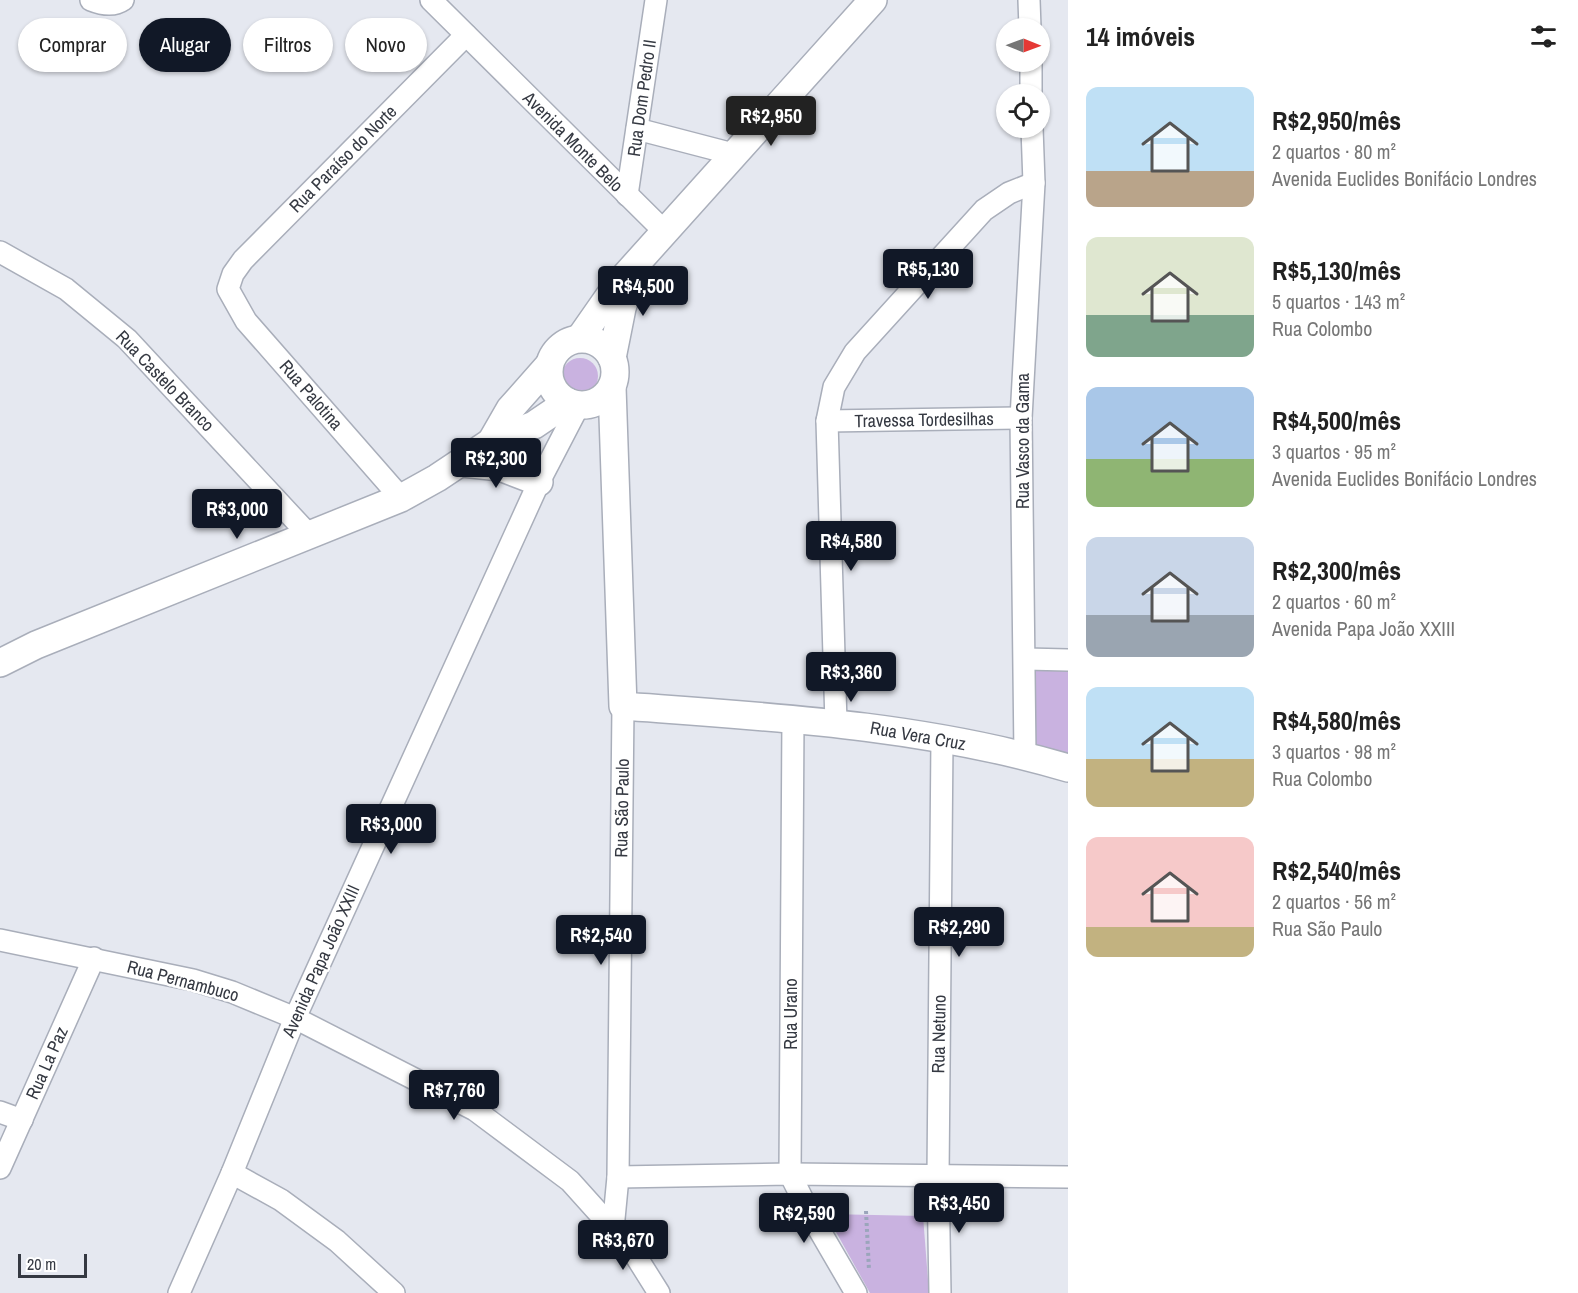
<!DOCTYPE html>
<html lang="pt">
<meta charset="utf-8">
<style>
body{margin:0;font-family:"Archivo Narrow",sans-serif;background:#f6f6f6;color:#222;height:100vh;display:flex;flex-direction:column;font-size:22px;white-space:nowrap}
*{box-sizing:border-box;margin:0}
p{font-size:20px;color:#767676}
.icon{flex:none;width:33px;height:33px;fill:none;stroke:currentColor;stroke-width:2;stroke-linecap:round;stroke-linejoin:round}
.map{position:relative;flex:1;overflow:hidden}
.side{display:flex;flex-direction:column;background:#fff;width:510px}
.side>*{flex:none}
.top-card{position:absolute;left:18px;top:18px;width:570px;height:54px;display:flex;gap:12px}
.needle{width:39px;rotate:91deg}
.buttons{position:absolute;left:996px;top:18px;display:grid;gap:12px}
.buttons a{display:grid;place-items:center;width:54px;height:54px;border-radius:50%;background:#fff;box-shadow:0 2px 4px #0004;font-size:30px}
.scale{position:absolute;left:18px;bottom:15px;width:69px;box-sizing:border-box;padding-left:6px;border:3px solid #353942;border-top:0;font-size:16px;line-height:21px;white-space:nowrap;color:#353942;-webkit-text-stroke:4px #fff;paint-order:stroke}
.price{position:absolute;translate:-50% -51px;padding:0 14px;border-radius:6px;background:#111827;color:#fff;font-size:20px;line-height:39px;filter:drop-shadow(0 2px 3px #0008)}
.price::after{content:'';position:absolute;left:50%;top:36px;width:18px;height:14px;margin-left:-9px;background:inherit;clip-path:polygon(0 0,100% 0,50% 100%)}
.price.current{background:#222;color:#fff}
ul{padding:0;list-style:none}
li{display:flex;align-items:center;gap:18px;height:150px;padding:0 18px}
li span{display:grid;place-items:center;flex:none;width:168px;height:120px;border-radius:12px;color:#555}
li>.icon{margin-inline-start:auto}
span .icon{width:72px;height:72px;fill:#fffc;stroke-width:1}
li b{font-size:26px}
h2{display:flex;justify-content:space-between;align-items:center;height:72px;padding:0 18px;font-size:26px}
.chip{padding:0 21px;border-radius:27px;background:#fff;box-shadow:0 2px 4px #0004;font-size:21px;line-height:54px}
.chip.current{background:#111827;color:#fff}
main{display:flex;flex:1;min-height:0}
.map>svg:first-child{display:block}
.green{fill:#c9b2e0}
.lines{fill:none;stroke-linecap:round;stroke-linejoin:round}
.minor-casing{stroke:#a9aeba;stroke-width:24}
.tertiary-casing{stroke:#a9aeba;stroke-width:30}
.path{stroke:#9ba5bb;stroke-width:4;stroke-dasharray:3 3;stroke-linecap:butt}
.minor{stroke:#fff;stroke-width:21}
.tertiary{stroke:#fff;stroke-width:27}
.labels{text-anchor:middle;stroke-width:5;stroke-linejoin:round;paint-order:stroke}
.street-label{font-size:18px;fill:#353942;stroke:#fff}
</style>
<main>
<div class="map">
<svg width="1068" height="1293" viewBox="0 0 1068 1293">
<rect width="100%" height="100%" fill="#e5e8f0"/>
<g class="green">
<circle cx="580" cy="376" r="18"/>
<path d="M1028,663L1068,664V758L1031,746Z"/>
<path d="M826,1214L923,1216L929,1293H870Z"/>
</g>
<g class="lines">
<g class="minor-casing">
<g id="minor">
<path d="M91,0C101,4 113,7 123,0"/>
<path d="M431,0L665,232"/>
<path d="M1029,0L1030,28"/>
<path d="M1031,62V94"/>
<path d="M637,129L733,154"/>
<path d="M627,195L656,0"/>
<path d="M0,252L66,289L127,339L309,535"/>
<path d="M827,421L1021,418"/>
<path d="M401,498L246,321L228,289L233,274L243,260L466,35"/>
<path d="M1026,659L1068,660"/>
<path d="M793,719L790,1174L810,1214L856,1293"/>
<path d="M836,723L827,421L834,387L855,352L984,210L1009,193L1034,183"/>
<path d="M1025,755L1021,418L1034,183L1032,128"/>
<path d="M0,940L193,980L232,992L295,1018L475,1110L570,1181L632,1250L659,1293"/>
<path d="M0,1112L22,1120"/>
<path d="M0,1168L94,958"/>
<path d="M232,1173L281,1200L337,1241L394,1293"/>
<path d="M618,1177L790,1174L1068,1177"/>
<path d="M613,1229L618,1177L623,706"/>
<path d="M179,1293L232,1173L295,1018L539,482L579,405"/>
<path d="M940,1293L938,1176L942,740"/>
</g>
</g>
<g class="tertiary-casing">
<g id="tertiary">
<path d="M580,338L617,285L873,0"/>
<circle cx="582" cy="372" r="33"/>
<path d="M612,358L622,308L632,277"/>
<path d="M612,387L623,706C772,717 924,725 1068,768"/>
<path d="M491,442L510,409L549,365"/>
<path d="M462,463L500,467L539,482"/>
<path d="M0,663L36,645L401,498L437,478L491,442L534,425L568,402"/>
</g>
</g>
<path class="path" d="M866,1211L869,1270"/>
<use href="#minor" class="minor"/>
<use href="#tertiary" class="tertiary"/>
</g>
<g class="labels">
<g class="street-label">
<text transform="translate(642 98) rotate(-82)" y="6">Rua Dom Pedro II</text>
<text transform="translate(573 142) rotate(45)" y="6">Avenida Monte Belo</text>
<text transform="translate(343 159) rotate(-45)" y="6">Rua Paraíso do Norte</text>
<text transform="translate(165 381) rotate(46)" y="6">Rua Castelo Branco</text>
<text transform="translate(311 395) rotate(49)" y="6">Rua Palotina</text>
<text transform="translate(924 420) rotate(-1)" y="6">Travessa Tordesilhas</text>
<text transform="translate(1023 441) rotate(-90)" y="6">Rua Vasco da Gama</text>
<text transform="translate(918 736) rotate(10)" y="6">Rua Vera Cruz</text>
<text transform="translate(622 808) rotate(-89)" y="6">Rua São Paulo</text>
<text transform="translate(321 961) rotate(-66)" y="6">Avenida Papa João XXIII</text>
<text transform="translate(183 981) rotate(15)" y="6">Rua Pernambuco</text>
<text transform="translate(791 1014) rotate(-90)" y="6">Rua Urano</text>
<text transform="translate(939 1034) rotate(-89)" y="6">Rua Netuno</text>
<text transform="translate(47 1063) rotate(-66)" y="6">Rua La Paz</text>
</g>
</g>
</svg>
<div class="buttons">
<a><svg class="needle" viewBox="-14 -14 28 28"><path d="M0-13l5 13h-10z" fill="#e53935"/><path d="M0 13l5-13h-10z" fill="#767676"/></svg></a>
<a><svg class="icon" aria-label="locate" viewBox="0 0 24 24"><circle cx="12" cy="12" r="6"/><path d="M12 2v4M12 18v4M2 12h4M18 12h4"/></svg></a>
</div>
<div class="scale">20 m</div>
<b class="price current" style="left:771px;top:147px">R$2,950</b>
<b class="price" style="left:928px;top:300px">R$5,130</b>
<b class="price" style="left:643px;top:317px">R$4,500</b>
<b class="price" style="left:496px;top:489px">R$2,300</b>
<b class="price" style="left:237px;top:540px">R$3,000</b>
<b class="price" style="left:851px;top:572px">R$4,580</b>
<b class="price" style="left:851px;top:703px">R$3,360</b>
<b class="price" style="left:391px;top:855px">R$3,000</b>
<b class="price" style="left:959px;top:958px">R$2,290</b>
<b class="price" style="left:601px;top:966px">R$2,540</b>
<b class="price" style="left:454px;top:1121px">R$7,760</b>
<b class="price" style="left:959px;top:1234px">R$3,450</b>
<b class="price" style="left:804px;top:1244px">R$2,590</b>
<b class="price" style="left:623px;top:1271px">R$3,670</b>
<div class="top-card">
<a class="chip">Comprar</a>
<a class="chip current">Alugar</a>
<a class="chip">Filtros</a>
<a class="chip">Novo</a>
</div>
</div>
<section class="side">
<h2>14 imóveis<svg class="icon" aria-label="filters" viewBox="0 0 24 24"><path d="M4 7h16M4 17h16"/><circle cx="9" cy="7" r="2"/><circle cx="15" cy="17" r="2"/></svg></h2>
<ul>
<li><span style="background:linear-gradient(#bfe0f5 70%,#b9a48a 0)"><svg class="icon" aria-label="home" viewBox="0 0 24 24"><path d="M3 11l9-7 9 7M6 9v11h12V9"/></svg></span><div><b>R$2,950/mês</b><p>2 quartos · 80 m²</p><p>Avenida Euclides Bonifácio Londres</p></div></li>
<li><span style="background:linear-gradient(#dfe7d0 65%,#7fa58c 0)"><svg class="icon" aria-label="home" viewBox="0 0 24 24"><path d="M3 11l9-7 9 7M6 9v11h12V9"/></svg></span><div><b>R$5,130/mês</b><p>5 quartos · 143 m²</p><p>Rua Colombo</p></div></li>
<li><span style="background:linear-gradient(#a9c7e8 60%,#8fb573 0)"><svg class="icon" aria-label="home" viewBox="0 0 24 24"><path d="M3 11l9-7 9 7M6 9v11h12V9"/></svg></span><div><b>R$4,500/mês</b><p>3 quartos · 95 m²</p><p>Avenida Euclides Bonifácio Londres</p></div></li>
<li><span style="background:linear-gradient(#c9d6e8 65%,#9aa5b1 0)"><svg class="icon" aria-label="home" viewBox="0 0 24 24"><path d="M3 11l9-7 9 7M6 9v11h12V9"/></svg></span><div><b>R$2,300/mês</b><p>2 quartos · 60 m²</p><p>Avenida Papa João XXIII</p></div></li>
<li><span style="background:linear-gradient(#bfe0f5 60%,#c2b280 0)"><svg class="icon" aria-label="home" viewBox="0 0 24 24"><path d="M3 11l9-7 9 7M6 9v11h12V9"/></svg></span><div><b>R$4,580/mês</b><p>3 quartos · 98 m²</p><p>Rua Colombo</p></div></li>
<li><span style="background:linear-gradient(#f6c9c9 75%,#c2b280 0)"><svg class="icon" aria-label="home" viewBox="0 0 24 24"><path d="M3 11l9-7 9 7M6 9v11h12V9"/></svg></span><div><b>R$2,540/mês</b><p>2 quartos · 56 m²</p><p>Rua São Paulo</p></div></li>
</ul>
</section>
</main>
